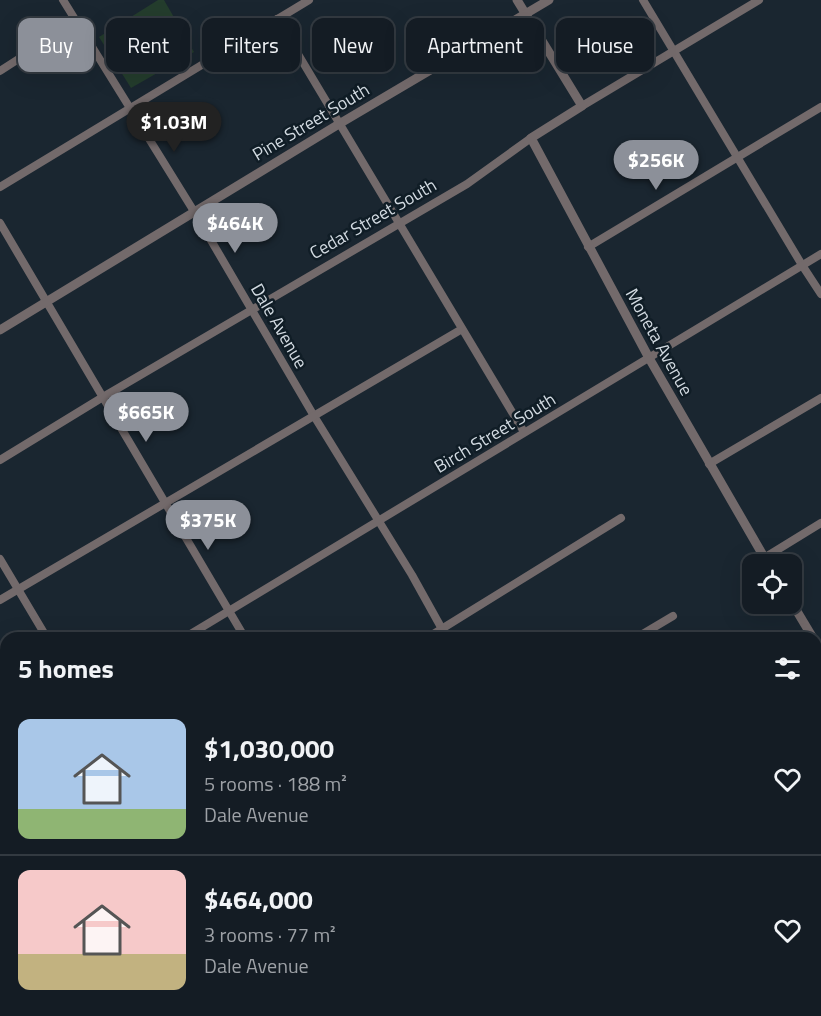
<!DOCTYPE html>
<meta charset="utf-8">
<style>
body{margin:0;font-family:"Titillium Web",sans-serif;background:#1d252c;color:#f1f3f6;height:100vh;display:flex;flex-direction:column;font-size:22px;white-space:nowrap}
*{box-sizing:border-box;margin:0}
p{font-size:20px;color:#9da1a6}
.icon{flex:none;width:33px;height:33px;fill:none;stroke:currentColor;stroke-width:2;stroke-linecap:round;stroke-linejoin:round}
.map{position:relative;flex:1;overflow:hidden}
.side{position:absolute;left:0px;top:632px;width:822px;height:386px;display:flex;flex-direction:column;background:#141c24;border-radius:18px 18px 0 0;box-shadow:0 6px 24px #0002,0 0 0 2px #333a41}
.side>*{flex:none}
.banner{position:absolute;left:18px;top:18px;width:786px;height:54px;display:flex;gap:12px}
.controls{position:absolute;left:742px;top:554px;display:grid;gap:12px}
.controls a{display:grid;place-items:center;width:60px;height:60px;border-radius:12px;background:#141c24;box-shadow:0 6px 24px #0002,0 0 0 2px #333a41;font-size:30px}
.price{position:absolute;translate:-50% -51px;padding:0 14px;border-radius:21px;background:#8c9099;color:#fff;font-size:20px;line-height:39px;filter:drop-shadow(0 2px 3px #0008)}
.price::after{content:'';position:absolute;left:50%;top:36px;width:18px;height:14px;margin-left:-9px;background:inherit;clip-path:polygon(0 0,100% 0,50% 100%)}
.price.on{background:#222;color:#fff}
ul{padding:0;list-style:none}
li{display:flex;align-items:center;gap:18px;height:150px;padding:0 18px}
li+li{border-top:2px solid #333a41}
li span{display:grid;place-items:center;flex:none;width:168px;height:120px;border-radius:12px;color:#555}
li>.icon{margin-inline-start:auto}
span .icon{width:72px;height:72px;fill:#fffc;stroke-width:1}
li b{font-size:26px}
h2{display:flex;justify-content:space-between;align-items:center;height:72px;padding:0 18px;font-size:26px}
.pill{padding:0 21px;border-radius:12px;background:#141c24;box-shadow:0 6px 24px #0002,0 0 0 2px #333a41;font-size:21px;line-height:54px}
.pill.on{background:#8c9099;color:#fff}
.map>svg:first-child{display:block}
.green{fill:#243d2d}
.lines{fill:none;stroke-linecap:round;stroke-linejoin:round}
.minor{stroke:#736a6b;stroke-width:8}
.tertiary{stroke:#736a6b;stroke-width:9}
.labels{text-anchor:middle;stroke-width:5;stroke-linejoin:round;paint-order:stroke}
.street-label{font-size:18px;fill:#d2dae1;stroke:#101d26}
</style>
<div class="map">
<svg width="821" height="1016" viewBox="0 0 821 1016">
<rect width="100%" height="100%" fill="#1a2630"/>
<path class="green" d="M158,0H164L194,52L131,88L99,37Z"/>
<g class="lines">
<g class="minor">
<path d="M63,0L195,213L314,416L412,575L447,638"/>
<path d="M643,0L802,265L821,294"/>
<path d="M277,19L524,432"/>
<path d="M0,71L76,22"/>
<path d="M582,106L759,0"/>
<path d="M0,187L309,0"/>
<path d="M0,223L245,638"/>
<path d="M588,247L821,107"/>
<path d="M0,460L103,397L467,184L531,138"/>
<path d="M709,464L821,398"/>
<path d="M764,558L821,523"/>
<path d="M0,559L47,638"/>
<path d="M0,600L462,329"/>
<path d="M184,638L821,254"/>
<path d="M427,638L621,518"/>
<path d="M636,638L673,616"/>
<path d="M0,747L6,743"/>
<path d="M816,885L821,882"/>
<path d="M0,896L6,893"/>
<path d="M0,902L6,912"/>
<path d="M816,915L821,924"/>
<path d="M66,1011L69,1016"/>
<path d="M369,1011L372,1016"/>
<path d="M622,1011L625,1016"/>
<path d="M744,1011L747,1016"/>
<path d="M10,1016L18,1011"/>
<path d="M598,1016L607,1011"/>
</g>
<g class="tertiary">
<path d="M517,0L582,106L531,138L649,358L768,564"/>
<path d="M0,330L339,124L549,0"/>
<path d="M792,603L813,638"/>
<path d="M816,642L821,651"/>
<path d="M816,683L821,679"/>
<path d="M494,1011L497,1016"/>
<path d="M260,1016L268,1011"/>
</g>
</g>
<g class="labels">
<g class="street-label">
<text transform="translate(311 122) rotate(-31)" y="6">Pine Street South</text>
<text transform="translate(373 219) rotate(-30)" y="6">Cedar Street South</text>
<text transform="translate(279 326) rotate(60)" y="6">Dale Avenue</text>
<text transform="translate(659 342) rotate(61)" y="6">Moneta Avenue</text>
<text transform="translate(495 433) rotate(-31)" y="6">Birch Street South</text>
</g>
</g>
</svg>
<div class="controls">
<a><svg class="icon" aria-label="locate" viewBox="0 0 24 24"><circle cx="12" cy="12" r="6"/><path d="M12 2v4M12 18v4M2 12h4M18 12h4"/></svg></a>
</div>
<b class="price on" style="left:174px;top:153px">$1.03M</b>
<b class="price" style="left:656px;top:191px">$256K</b>
<b class="price" style="left:235px;top:254px">$464K</b>
<b class="price" style="left:146px;top:443px">$665K</b>
<b class="price" style="left:208px;top:551px">$375K</b>
<div class="banner">
<a class="pill on">Buy</a>
<a class="pill">Rent</a>
<a class="pill">Filters</a>
<a class="pill">New</a>
<a class="pill">Apartment</a>
<a class="pill">House</a>
</div>
<section class="side">
<h2>5 homes<svg class="icon" aria-label="filters" viewBox="0 0 24 24"><path d="M4 7h16M4 17h16"/><circle cx="9" cy="7" r="2"/><circle cx="15" cy="17" r="2"/></svg></h2>
<ul>
<li><span style="background:linear-gradient(#a9c7e8 75%,#8fb573 0)"><svg class="icon" aria-label="home" viewBox="0 0 24 24"><path d="M3 11l9-7 9 7M6 9v11h12V9"/></svg></span><div><b>$1,030,000</b><p>5 rooms · 188 m²</p><p>Dale Avenue</p></div><svg class="icon" aria-label="heart" viewBox="0 0 24 24"><path d="M12 20l-8-8c-3-5 5-10 8-4 3-6 11-1 8 4z"/></svg></li>
<li><span style="background:linear-gradient(#f6c9c9 70%,#c2b280 0)"><svg class="icon" aria-label="home" viewBox="0 0 24 24"><path d="M3 11l9-7 9 7M6 9v11h12V9"/></svg></span><div><b>$464,000</b><p>3 rooms · 77 m²</p><p>Dale Avenue</p></div><svg class="icon" aria-label="heart" viewBox="0 0 24 24"><path d="M12 20l-8-8c-3-5 5-10 8-4 3-6 11-1 8 4z"/></svg></li>
</ul>
</section>
</div>
